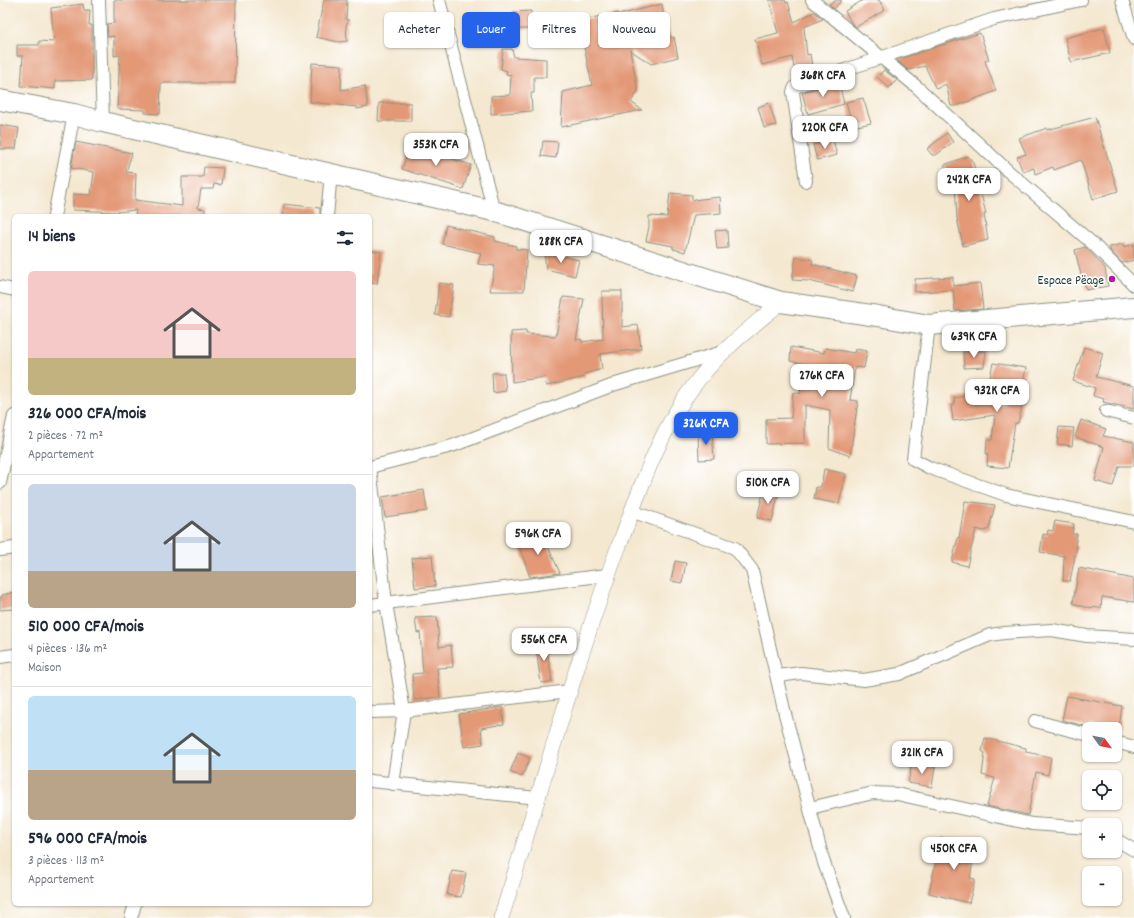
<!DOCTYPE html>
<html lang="fr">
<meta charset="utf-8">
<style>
body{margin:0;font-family:Dekko,sans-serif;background:#f2f2f3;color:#1f2937;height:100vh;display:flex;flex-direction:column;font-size:15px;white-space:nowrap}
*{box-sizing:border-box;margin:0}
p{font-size:13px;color:#747a83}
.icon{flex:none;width:22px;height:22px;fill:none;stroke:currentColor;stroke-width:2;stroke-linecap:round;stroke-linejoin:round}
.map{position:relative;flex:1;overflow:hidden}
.panel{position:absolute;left:12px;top:214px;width:360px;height:692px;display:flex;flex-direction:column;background:#fff;border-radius:6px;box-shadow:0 1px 3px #0004}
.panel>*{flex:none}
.top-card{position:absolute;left:384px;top:12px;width:380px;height:36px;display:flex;gap:8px}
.needle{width:26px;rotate:123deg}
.tools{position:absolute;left:1082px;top:722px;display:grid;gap:8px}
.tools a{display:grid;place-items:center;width:40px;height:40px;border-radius:6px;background:#fff;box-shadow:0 1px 3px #0004;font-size:20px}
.price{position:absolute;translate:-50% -34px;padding:0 9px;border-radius:8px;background:#fff;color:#222;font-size:13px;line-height:26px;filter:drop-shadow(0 1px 2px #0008)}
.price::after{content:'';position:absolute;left:50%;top:24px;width:12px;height:9px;margin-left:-6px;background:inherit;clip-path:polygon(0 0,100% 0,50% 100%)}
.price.on{background:#2563eb;color:#fff}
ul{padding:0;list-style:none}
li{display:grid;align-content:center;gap:8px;height:212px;padding:0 16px}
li+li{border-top:1px solid #e0e1e3}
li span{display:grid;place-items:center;height:124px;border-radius:6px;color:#555}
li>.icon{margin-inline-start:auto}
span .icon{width:72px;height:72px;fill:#fffc;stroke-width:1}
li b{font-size:17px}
h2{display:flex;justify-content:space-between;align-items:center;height:48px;padding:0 16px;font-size:17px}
.pill{padding:0 14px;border-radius:6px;background:#fff;box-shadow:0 1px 3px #0004;font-size:14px;line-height:36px}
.pill.on{background:#2563eb;color:#fff}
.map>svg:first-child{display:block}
.building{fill:#e39876}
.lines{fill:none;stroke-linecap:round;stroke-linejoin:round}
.minor-casing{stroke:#8a9282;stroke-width:14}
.tertiary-casing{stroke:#8a9282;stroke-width:16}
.trunk-casing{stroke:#8a9282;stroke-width:22}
.minor{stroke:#fff;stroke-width:12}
.tertiary{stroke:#fff;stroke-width:15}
.trunk{stroke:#fff;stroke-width:20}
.poi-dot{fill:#b5179e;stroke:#fff;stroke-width:1.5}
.labels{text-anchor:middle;stroke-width:3.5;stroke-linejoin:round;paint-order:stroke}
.poi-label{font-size:13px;fill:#1f3d34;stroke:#fff;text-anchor:end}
</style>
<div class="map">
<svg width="1134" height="918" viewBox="0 0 1134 918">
<rect width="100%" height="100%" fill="#fff"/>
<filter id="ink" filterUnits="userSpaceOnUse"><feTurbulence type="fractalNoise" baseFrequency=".025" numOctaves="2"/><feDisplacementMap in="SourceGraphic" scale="8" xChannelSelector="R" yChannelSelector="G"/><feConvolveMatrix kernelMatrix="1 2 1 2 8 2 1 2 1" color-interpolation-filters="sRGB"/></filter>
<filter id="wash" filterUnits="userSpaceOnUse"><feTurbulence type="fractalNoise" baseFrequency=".012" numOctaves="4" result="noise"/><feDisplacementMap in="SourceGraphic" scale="16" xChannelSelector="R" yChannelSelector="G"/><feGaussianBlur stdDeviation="0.9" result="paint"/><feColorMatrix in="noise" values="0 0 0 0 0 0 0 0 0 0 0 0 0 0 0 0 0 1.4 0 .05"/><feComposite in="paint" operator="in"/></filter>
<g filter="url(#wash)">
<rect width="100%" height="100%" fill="#f4e8d0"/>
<g id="blocks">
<g class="building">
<path d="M114,0H236L235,83H161L160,114L145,113V110L117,109L120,55L114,56V36L108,37L107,24L114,23Z"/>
<path d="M324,0H347L346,20H349L346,25L347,41L339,42L316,37Z"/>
<path d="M769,0H785L786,3L788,2L794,22L814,12L823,19L804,27L807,55L810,54L813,73L796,79L792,57L762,65L755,39L778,33Z"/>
<path d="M837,0H842L834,9L829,4Z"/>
<path d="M863,0H879L885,10L856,27L852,24L845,11Z"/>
<path d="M83,4L84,10H90L89,25H92V80L55,81V89L21,86L23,56H17V45H39V41L54,42L51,8Z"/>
<path d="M662,4L664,18L671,38L674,37L678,57L651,64L630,50L638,91L631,102L642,110L561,127L563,92L592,85L580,28H581L580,20L618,13V15Z"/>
<path d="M531,11V29H513V12Z"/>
<path d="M1104,28L1110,53L1071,62L1065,38Z"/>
<path d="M980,33L989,60L985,61L996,91L956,106H951L946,84L936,89L925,66L908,70L896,60Z"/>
<path d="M503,49H512L514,57L546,59V77H534V93H531L532,111L491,114V96L510,95L511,75L506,74L507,71L501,69Z"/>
<path d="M312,63L342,65L341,90L365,86L368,107L357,109V107L310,102Z"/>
<path d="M884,70L897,80L889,88L877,77Z"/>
<path d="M839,83L844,104L808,114L802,92Z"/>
<path d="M863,98L871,123L853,127L846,102Z"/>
<path d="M379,103H411V121H378Z"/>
<path d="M769,103L776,125L764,128L758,107Z"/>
<path d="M1095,117L1118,191L1093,199L1081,160L1054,170L1053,167L1035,174L1034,168L1023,172L1017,157L1026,154L1019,138L1047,128V130Z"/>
<path d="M0,125L19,128L16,149H0Z"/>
<path d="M947,133L953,142L936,155H932L927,149Z"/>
<path d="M833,140L837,155L817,160L813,145Z"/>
<path d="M543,141L558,142L556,158L541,156Z"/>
<path d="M76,142L132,153L126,172L136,173L135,200L182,206V177H203L204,167L223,168L221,185L214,184L213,189H201L198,208L205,209V216H135L136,210L116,212L73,210V194L91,195L94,172L71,168Z"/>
<path d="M410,145L471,165L463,189L402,169Z"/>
<path d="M968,156L973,162L986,214H984L988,240L963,246L957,218L955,184L957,183L944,165Z"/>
<path d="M670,193L692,195V200L720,197L721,213L694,215L685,252L673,249V246L646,241L649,227V216L667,217Z"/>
<path d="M284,204L320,208V216H283Z"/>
<path d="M446,225L495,237V241L516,246V249L527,250L524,291H490L495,266L478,264L481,253L442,244Z"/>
<path d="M727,230L728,248L717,249L715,231Z"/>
<path d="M1123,244V247L1134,244V260L1122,263L1110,250L1109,247Z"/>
<path d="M1085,247L1105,268L1108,286L1086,290L1084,275H1081L1075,250Z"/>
<path d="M370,250L381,252L377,284L370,283Z"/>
<path d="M544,252L579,260L575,276L546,269Z"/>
<path d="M796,257L813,260L812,264L857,276L853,292L809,281L792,280Z"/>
<path d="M953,277V286L980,283L983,309L955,311L953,290L915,292V279Z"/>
<path d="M439,283L454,285L449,317L435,315Z"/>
<path d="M602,291H622V327L638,325L641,349L600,354L602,369L584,374L585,377L546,386L545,377L512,382L511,332L526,331V334L556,336L563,297L584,299L576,340L581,339L582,342L603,339Z"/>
<path d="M791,347L824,353L825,348L854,353L855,349L867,351L864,368L855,367L850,400L858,401L850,456L829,448L830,410L805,405V443L766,444V419L791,418L793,392L800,394L805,364L790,361Z"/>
<path d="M1084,347L1103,353L1096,377L1134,386V409L1103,402L1104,399L1093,396L1095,388L1073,381Z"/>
<path d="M986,351L984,367L964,368L963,352Z"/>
<path d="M993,363L1026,368L1023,383L1021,411L1018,423H1015L1008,468L987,466L988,455L986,454L987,440H992L995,415L953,421L951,405H955L954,398L972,395L973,402L1004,405L1007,381L990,378Z"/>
<path d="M492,373H504L506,391L493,393Z"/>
<path d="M1081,420L1106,429L1103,436L1134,442V466H1119L1113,486L1095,481L1104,447L1075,437Z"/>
<path d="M1059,427L1074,428L1072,446L1057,444Z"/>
<path d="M712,432L714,459L699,460L698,434Z"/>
<path d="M824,469L846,474L839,504L814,499L816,487H821Z"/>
<path d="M764,489L779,492L772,521L757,518Z"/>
<path d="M424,490L427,511L385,517L382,497Z"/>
<path d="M965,501L995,505L989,529L984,531L976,529L967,566L952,562L958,537L959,538Z"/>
<path d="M1055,521L1074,524L1072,534H1077L1075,546H1077L1070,581H1063L1064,556L1040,552L1043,534L1047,535L1048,530L1053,531Z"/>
<path d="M542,533L560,573L530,577L517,540Z"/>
<path d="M432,556L435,586L415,588L412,558Z"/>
<path d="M675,561L686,563L682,583L671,581Z"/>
<path d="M1079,568L1134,579V602L1102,597L1101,608L1085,607L1073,603Z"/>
<path d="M14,592V609L0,610V597H2V595Z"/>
<path d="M437,617L439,647L451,645L453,667L437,668L440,697L414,700L412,674L423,673L420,632L417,633L415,618Z"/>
<path d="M546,642L552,682L541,683L535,643Z"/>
<path d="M1067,696L1122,706L1119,729L1088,725V727L1062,720Z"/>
<path d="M502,707L504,724L481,728L483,744L464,747L459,714Z"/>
<path d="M985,738L1026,748V752L1051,757L1048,775L1036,772L1028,815L987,806L995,778L982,775L985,753L982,751Z"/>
<path d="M518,753L530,758L522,777L510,772Z"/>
<path d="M912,763L935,767L932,787L908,783Z"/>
<path d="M941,838L976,844L970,878L975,879L969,903L929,893Z"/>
<path d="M452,871L466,873L461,897L447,895Z"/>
</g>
</g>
</g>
<g filter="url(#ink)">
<use href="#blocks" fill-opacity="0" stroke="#8a9282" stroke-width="1"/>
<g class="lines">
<g class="minor-casing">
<g id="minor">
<path d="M99,0L103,122"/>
<path d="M439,0L494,211"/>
<path d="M812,0L917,87L1008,171L1092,243L1134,285"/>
<path d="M1122,0L1134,39"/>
<path d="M806,181L793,92L795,87L994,19L1081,0"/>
<path d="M54,216L74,114"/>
<path d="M327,216L331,173"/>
<path d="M0,287L14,290"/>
<path d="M929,325L913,459L930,468L1006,495L1134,522"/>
<path d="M1106,411L1134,418"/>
<path d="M370,467L452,446L616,384L723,352"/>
<path d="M370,467L386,603L404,711L393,784"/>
<path d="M0,483L14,416"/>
<path d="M631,511L735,548L752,570L785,714L824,863L844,918"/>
<path d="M0,550L14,548"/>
<path d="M370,605L607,575"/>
<path d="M0,657L14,655"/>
<path d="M778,676L801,673L864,680L899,674L990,635L1004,633L1052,630L1087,636L1134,639"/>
<path d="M370,712L404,711L569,691"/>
<path d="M1035,721L1089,735"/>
<path d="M1115,742L1134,747"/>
<path d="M370,781L538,798"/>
<path d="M810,808L873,793L897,794L1032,824L1089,828"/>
<path d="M1115,839L1134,850"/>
<path d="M131,918L135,904"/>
</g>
</g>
<g class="tertiary-casing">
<path id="tertiary" d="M501,918C542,790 575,660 623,535C643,481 662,425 698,380C721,350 753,326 781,302"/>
</g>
<g class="trunk-casing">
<path id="trunk" d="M0,100L74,114L103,122L494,211L781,302L878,316L929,325L1134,307"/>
</g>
<use href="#minor" class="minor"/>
<use href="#tertiary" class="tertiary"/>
<use href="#trunk" class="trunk"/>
</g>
</g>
<circle class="poi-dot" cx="1112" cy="279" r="4"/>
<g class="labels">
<g class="poi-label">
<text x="1104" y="284">Espace Pëage</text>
</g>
</g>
</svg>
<div class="tools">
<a><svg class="needle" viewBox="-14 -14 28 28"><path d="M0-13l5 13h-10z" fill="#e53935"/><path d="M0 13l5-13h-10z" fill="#747a83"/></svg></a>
<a><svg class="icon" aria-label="locate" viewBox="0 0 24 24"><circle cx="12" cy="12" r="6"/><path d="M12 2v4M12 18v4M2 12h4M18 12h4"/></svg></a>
<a>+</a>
<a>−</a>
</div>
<b class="price" style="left:823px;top:98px">368K CFA</b>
<b class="price" style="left:825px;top:150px">220K CFA</b>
<b class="price" style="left:436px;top:167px">353K CFA</b>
<b class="price" style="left:969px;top:202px">242K CFA</b>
<b class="price" style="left:561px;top:264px">288K CFA</b>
<b class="price" style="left:974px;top:359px">639K CFA</b>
<b class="price" style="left:822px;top:398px">276K CFA</b>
<b class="price" style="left:997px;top:413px">932K CFA</b>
<b class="price on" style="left:706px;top:446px">326K CFA</b>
<b class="price" style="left:768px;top:505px">510K CFA</b>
<b class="price" style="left:538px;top:556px">596K CFA</b>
<b class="price" style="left:544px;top:662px">556K CFA</b>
<b class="price" style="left:922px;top:775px">321K CFA</b>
<b class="price" style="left:954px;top:871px">450K CFA</b>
<div class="top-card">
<a class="pill">Acheter</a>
<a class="pill on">Louer</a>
<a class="pill">Filtres</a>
<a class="pill">Nouveau</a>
</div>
<section class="panel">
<h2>14 biens<svg class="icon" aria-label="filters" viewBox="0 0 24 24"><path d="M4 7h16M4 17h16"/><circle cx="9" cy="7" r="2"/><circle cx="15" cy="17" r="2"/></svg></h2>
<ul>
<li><span style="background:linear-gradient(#f6c9c9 70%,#c2b280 0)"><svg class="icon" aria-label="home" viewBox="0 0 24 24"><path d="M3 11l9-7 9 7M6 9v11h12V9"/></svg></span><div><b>326 000 CFA/mois</b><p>2 pièces · 72 m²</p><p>Appartement</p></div></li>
<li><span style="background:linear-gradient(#c9d6e8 70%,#b9a48a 0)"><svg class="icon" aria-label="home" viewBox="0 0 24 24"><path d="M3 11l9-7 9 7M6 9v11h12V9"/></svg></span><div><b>510 000 CFA/mois</b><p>4 pièces · 136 m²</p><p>Maison</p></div></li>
<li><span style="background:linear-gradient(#bfe0f5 60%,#b9a48a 0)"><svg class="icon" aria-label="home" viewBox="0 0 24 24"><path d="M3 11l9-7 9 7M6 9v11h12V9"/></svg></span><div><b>596 000 CFA/mois</b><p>3 pièces · 113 m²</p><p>Appartement</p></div></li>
</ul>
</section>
</div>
